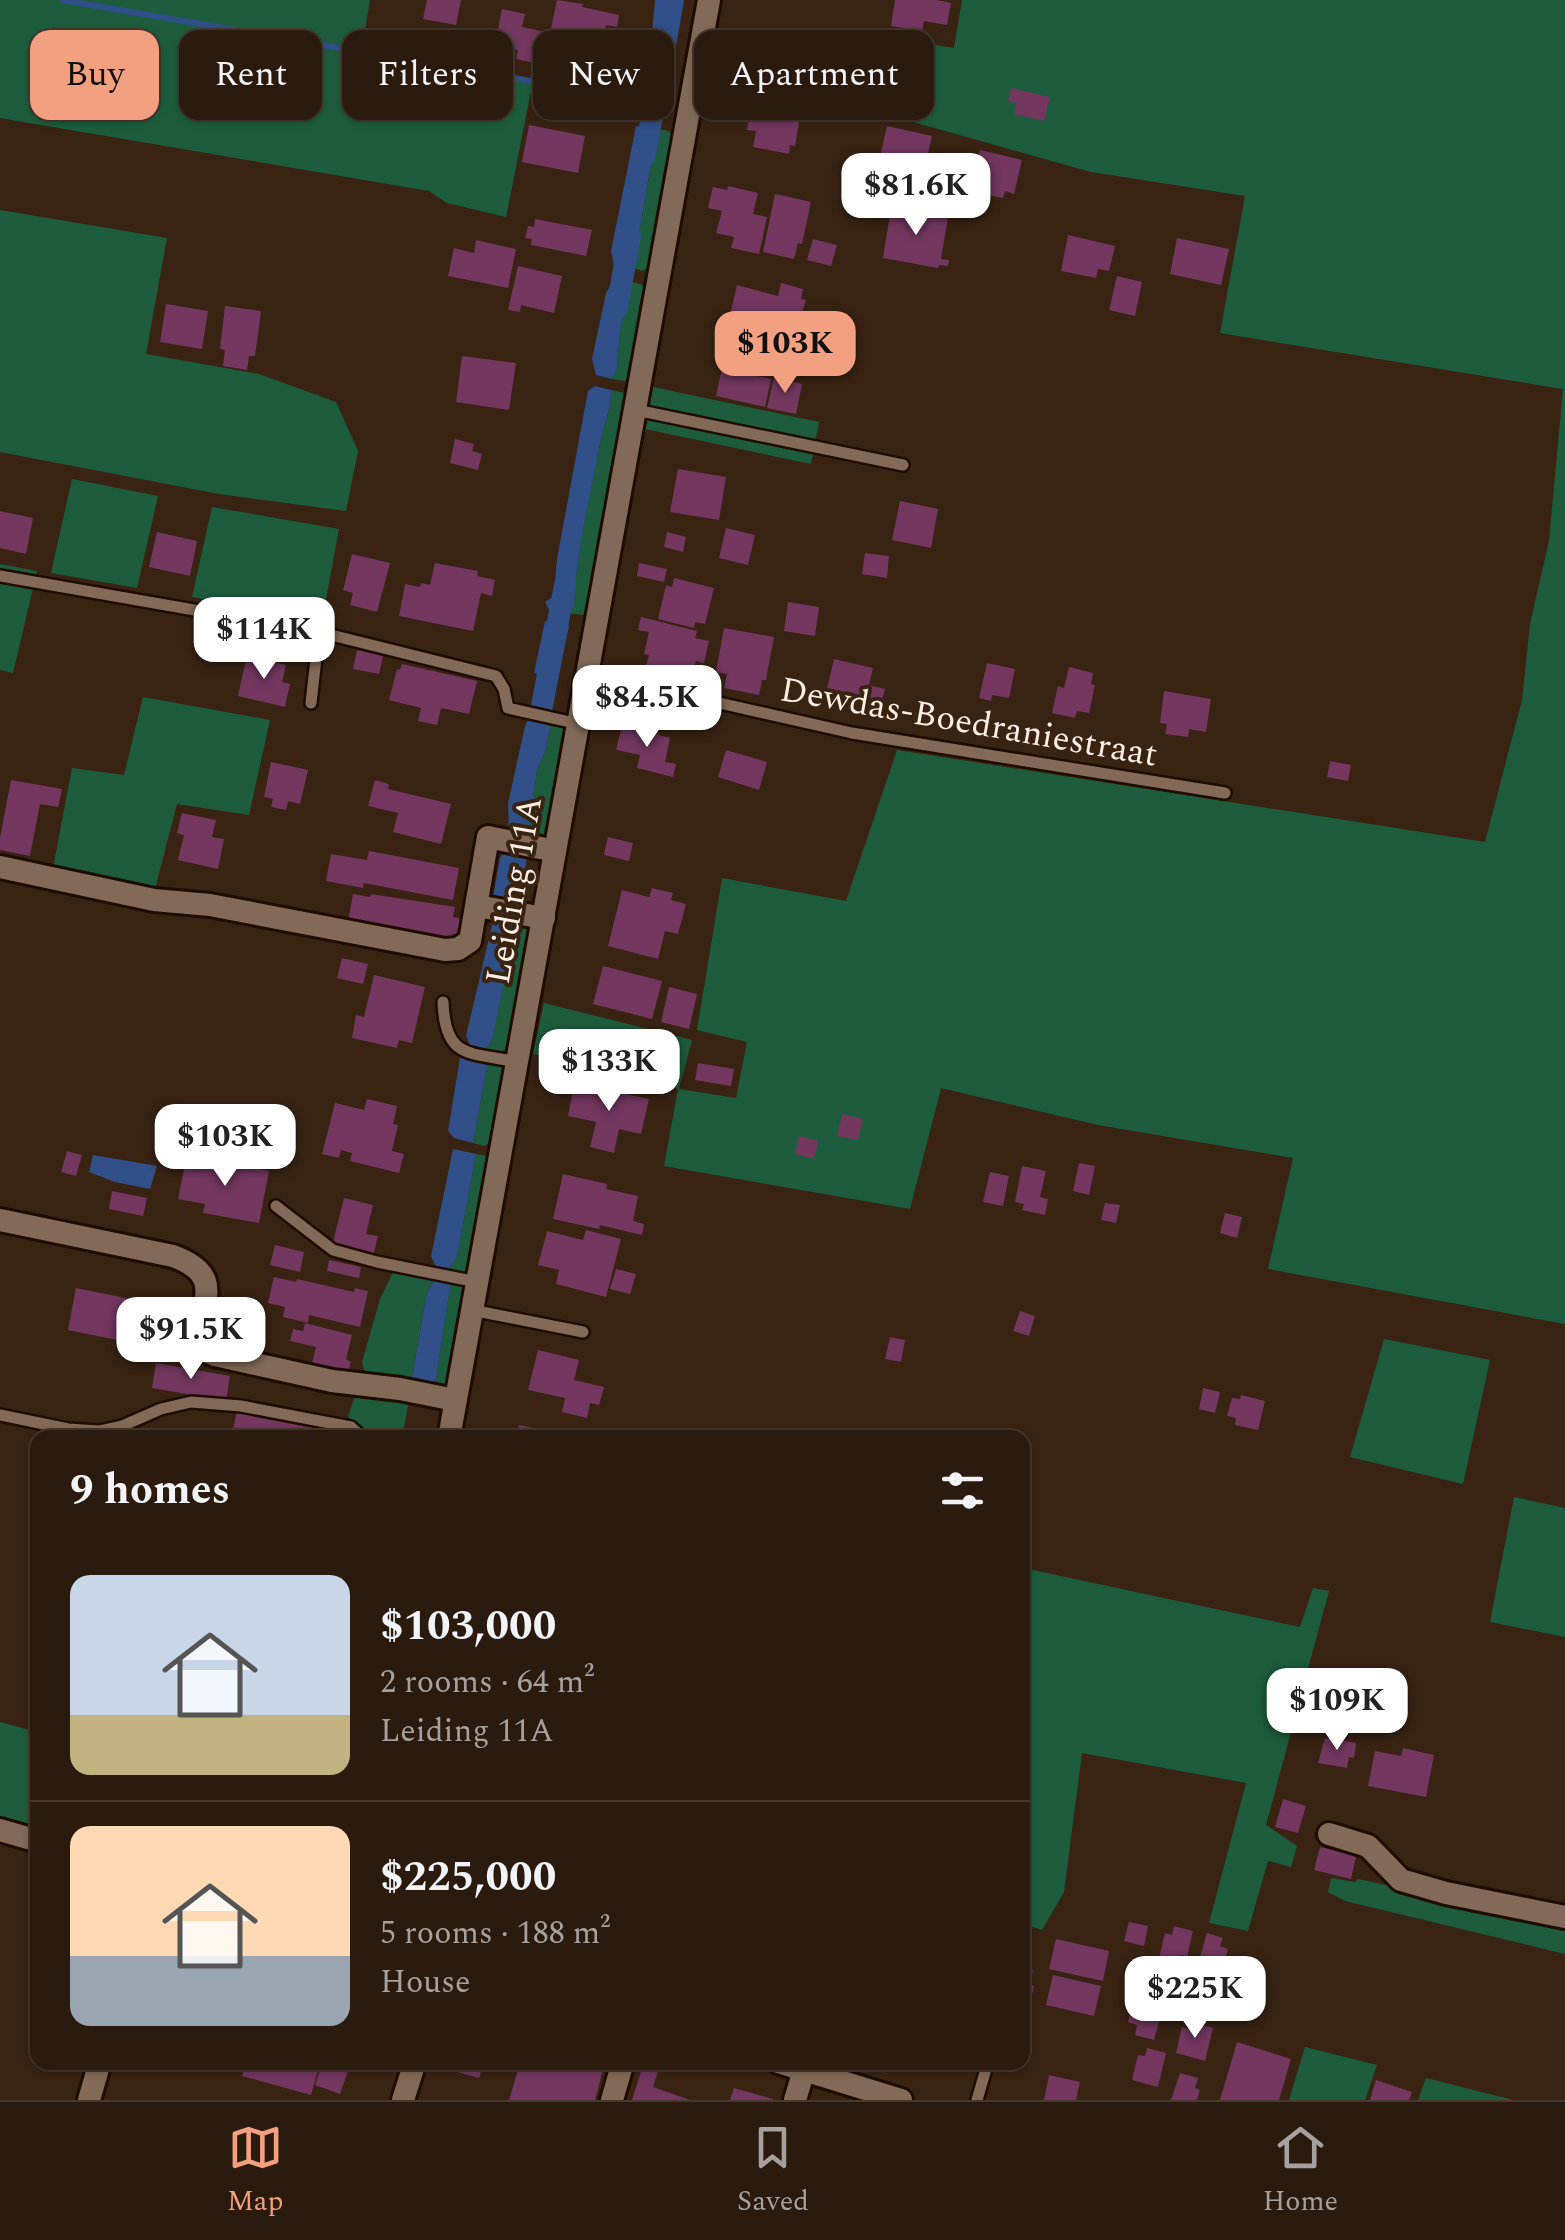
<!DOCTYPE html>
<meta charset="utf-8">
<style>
body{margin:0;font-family:Spectral,serif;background:#332418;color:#f1f3f6;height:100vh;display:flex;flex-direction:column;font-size:38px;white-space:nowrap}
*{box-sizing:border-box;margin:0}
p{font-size:32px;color:#a6a19e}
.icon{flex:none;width:55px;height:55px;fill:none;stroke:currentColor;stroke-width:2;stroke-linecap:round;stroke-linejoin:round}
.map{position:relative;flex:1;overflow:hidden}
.drawer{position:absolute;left:30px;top:1430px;width:1000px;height:640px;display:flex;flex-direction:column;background:#2b1b0f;border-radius:20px;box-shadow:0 2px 8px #0004,0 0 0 2px #47392f}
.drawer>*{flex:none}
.hud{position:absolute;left:30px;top:30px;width:1000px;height:90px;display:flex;gap:20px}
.price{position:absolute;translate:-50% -85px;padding:0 22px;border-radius:20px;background:#fff;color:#222;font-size:32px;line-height:65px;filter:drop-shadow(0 2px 5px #0008)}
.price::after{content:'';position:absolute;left:50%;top:60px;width:30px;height:22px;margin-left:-15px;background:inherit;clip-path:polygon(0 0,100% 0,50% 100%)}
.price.on{background:#f2a080;color:#111}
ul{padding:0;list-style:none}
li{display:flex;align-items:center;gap:30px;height:250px;padding:0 40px}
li+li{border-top:2px solid #47392f}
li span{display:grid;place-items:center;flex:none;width:280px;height:200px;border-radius:20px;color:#555}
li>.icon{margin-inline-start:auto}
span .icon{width:120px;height:120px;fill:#fffc;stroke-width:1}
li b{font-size:42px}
h2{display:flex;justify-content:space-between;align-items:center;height:120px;padding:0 40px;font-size:42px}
.chip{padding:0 35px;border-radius:20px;background:#2b1b0f;box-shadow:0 2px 8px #0004,0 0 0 2px #47392f;font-size:35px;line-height:90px}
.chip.on{background:#f2a080;color:#111}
.dock{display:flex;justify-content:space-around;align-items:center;height:140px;border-top:2px solid #47392f;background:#2b1b0f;font-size:28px;color:#a6a19e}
.dock a{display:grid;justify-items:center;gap:5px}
.dock .on{color:#f2a080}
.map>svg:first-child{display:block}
.green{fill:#1d5d3d}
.water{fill:#314f88}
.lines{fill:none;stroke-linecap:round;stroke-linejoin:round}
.stream{stroke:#314f88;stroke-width:6}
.canal{stroke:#314f88;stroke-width:22}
.building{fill:#733760}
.lane-casing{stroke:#1f0c01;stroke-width:16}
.street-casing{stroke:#1f0c01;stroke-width:28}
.lane{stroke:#836a58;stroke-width:11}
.street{stroke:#836a58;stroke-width:22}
.labels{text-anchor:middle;stroke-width:8;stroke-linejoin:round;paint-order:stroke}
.street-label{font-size:35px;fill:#fdeee4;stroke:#392414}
</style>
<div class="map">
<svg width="1565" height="2100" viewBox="0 0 1565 2100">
<rect width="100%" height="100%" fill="#392414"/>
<g class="green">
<path d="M0,0H370L361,52L533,81L506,217L447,203L429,191L0,118Z"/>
<path d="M962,0H1565V1324L1268,1269L1293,1158L1098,1125L941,1088L910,1209L664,1166L678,1089L533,1054L544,1003L692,1040L679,1089L736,1098L747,1042L697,1030L722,878L846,901L897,750L1485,842L1522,700L1530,624L1549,541L1563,389L1220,333L1245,196L1091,172L867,109L882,37L954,48Z"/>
<path d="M657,130H666L676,136L652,265L643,271L629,267L635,257Z"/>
<path d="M0,210L167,238L146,354L259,374L336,402L358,451L346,511L219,494L0,452Z"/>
<path d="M630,282L641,284L648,291L632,376L625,381L612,379L617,368L620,331Z"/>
<path d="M653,387L819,422L811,464L645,429Z"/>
<path d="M611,390L625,393L628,397L589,611L584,615L567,613L574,607C576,552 590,497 600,444C603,426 612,407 611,390Z"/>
<path d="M72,479L158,496L137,588L51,573Z"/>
<path d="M212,507L339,529L322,621L192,597Z"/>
<path d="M0,564L37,571L13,673L0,670Z"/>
<path d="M143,697L270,720L249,815L177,804L154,893L52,873L72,768L124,775Z"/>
<path d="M551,723L566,727L569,734L548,836L542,842L527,839L537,770L546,749Z"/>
<path d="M513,919L529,923L531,932L508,1048L501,1052L486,1049L492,1040Z"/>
<path d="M488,1062L501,1065L504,1072L491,1141L485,1146L473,1143Z"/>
<path d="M476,1154L487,1156L489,1160L467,1271L462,1274L448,1270L457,1257Z"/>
<path d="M394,1270L436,1278L427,1292L412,1377L413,1385L374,1377L364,1370L362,1362L380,1299Z"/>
<path d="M451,1281L464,1282L465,1289L447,1384L437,1390L428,1389L436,1379Z"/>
<path d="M1384,1339L1490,1360L1463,1484L1350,1457Z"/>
<path d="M357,1391L410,1396L402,1437H373C365,1430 354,1424 348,1416Z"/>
<path d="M1514,1497L1565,1508V1637L1490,1622Z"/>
<path d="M1023,1568L1300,1627L1313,1588L1329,1591L1266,1825L1297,1846L1291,1867L1268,1861L1248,1931L1209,1923L1246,1783L1082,1753L1064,1892L1042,1930L1023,1924Z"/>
<path d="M0,1722L37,1732V1830L0,1819Z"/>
<path d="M1331,1878L1355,1882L1358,1879L1565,1924V1954L1345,1901L1328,1892Z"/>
<path d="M1305,2047L1377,2065L1365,2100H1289Z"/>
<path d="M1426,2078L1513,2100H1418Z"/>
</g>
<g class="water">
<path d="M655,0H681L672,49L653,45L652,34Z"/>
<path d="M651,60L669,63L659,116L640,112Z"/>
<path d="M636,126L657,130L635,257L629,267L614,265L611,251Z"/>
<path d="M614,279L630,282L620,331L617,368L612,379L596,375L592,359L606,293Z"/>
<path d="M595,386L611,390C612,407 603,426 600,444C590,498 576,553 574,607L567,613L549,610L545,602L554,596L557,559L588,391Z"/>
<path d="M545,621L569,626L558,679L534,673Z"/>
<path d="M529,717L551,723L546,749L537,770L527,839L509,835L508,803L525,726Z"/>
<path d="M507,846L528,851L520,900L512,907L498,905L493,897L500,858Z"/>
<path d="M499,915L513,919L515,928L492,1040L486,1049L470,1045L466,1036L493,921Z"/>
<path d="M466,1056L488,1062L473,1143L454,1138L448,1131L460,1058Z"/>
<path d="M453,1149L476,1154L457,1257L448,1270L436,1267L431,1256Z"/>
<path d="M93,1155L157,1166L150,1189L115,1182L89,1172Z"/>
<path d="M436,1278L451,1281L436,1379L428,1389L413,1385L412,1377L427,1292Z"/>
</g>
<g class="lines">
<path class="stream" d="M62,0L647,101"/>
<g class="canal">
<path d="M645,155L673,0"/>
<path d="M617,308L630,236"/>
<path d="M541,711L565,585"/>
</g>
</g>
<g class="building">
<path d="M427,0H461L456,25L423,19Z"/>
<path d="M557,0L583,4L582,7L619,15L617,27L606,25L596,76L516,59L518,50L495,45L502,9L525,14L522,27L550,33Z"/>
<path d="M895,0H937L951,3L947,25L924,21L922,31L891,26Z"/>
<path d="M793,29L812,33L809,47L833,52L831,59L850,63L844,94L754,76L762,37L790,42Z"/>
<path d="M1011,88L1050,97L1044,121L1014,114L1016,103L1008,101Z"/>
<path d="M751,107L800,116L795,146L790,145L789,154L753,147L756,131L747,130Z"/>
<path d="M529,125L585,136L578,173L522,162Z"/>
<path d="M887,126L932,136L924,171L914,168L913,174L888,168L889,164L879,161Z"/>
<path d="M980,150L1022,160L1014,194L1005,191L1003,198L988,195L990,188L972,184Z"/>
<path d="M728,186L758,193L753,214L767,217L759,254L731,248L734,237L716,233L722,211L708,208L713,187L727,190Z"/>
<path d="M775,194L811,202L802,244L798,243L794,259L763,252Z"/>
<path d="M891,208L948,217L941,259L949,260L948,266L939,265L938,268L883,258Z"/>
<path d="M535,219L592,230L586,256L531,245L532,239L525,238L528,226L534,227Z"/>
<path d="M1068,235L1115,246L1109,271L1098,269L1096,278L1061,271Z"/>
<path d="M1177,238L1229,249L1221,285L1170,274Z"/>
<path d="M813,239L837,245L831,266L807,260Z"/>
<path d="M476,240L516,249L508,288L448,276L454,248L474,253Z"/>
<path d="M518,266L562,276L554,313L521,305L520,312L508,310Z"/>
<path d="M1117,276L1142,282L1135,316L1109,310Z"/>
<path d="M781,283L803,289L801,299L806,300L802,313L795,312L790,329L730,315L737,285L778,296Z"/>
<path d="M166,304L208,311L202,349L160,342Z"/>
<path d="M225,306L261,311L255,356H249L247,370L223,366L225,350L220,349Z"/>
<path d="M797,319L826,325L824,334L830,335L823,366L788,357Z"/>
<path d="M462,356L516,363L509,410L456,402Z"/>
<path d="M722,368L771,379L765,407L716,396Z"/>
<path d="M774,377L802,384L796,414L767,408Z"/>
<path d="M455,439L474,444L472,451L482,454L478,470L450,463Z"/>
<path d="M678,469L726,477L719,520L670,512Z"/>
<path d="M900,501L938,509L931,548L892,540Z"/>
<path d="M0,511L33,518L26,554L0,548Z"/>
<path d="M726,528L755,535L748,565L719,558Z"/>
<path d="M157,532L197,541L190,576L149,567Z"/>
<path d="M667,532L686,537L683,552L664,547Z"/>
<path d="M865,553L889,556L887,578L862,574Z"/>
<path d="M352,554L390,563L377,612L350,605L353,593L343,590Z"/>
<path d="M435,563L478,571L477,576L495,580L492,596L481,593L473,631L399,616L405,584L420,587L421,583L430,585Z"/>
<path d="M639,563L667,569L664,582L637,576Z"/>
<path d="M674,578L714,588L705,624L695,622L694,628L658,619L666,585L672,587Z"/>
<path d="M788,602L819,607L815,636L784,631Z"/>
<path d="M641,617L697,631L695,638L709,641L704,663L696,661L692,677L674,672L673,676L645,670L649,655L644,654L649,632L638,630Z"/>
<path d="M724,628L774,637L766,680H762L759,695L724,688L727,674L716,672Z"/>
<path d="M357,650L383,656L379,674L353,669Z"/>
<path d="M256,658L286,665L282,682L290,684L285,707L238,696L246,660L255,662Z"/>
<path d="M834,659L873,668L869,685L885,689L880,709L825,697Z"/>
<path d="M987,663L1015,669L1009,698L992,695L991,701L979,698Z"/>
<path d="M402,664L477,681L469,714L441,708L437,725L418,721L421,708L389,700L397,669L400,670Z"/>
<path d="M1069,667L1093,673L1091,684L1095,685L1089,713L1077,711L1075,718L1052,713L1058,686L1064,688Z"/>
<path d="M1164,691L1211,699L1206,732L1189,729L1188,737L1165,734L1167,724L1160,723Z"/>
<path d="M622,726L670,738L665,762L676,764L673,777L637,768L640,755L616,750Z"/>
<path d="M726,750L767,762L759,790L718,777Z"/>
<path d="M1330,761L1351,765L1348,781L1327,777Z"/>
<path d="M271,762L308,770L300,804L288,801L286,810L271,807L273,799L264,797Z"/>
<path d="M11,780L62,789L58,807L40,804L30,856L0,850V838Z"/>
<path d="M375,780L389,784L388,789L451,804L441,844L393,832L398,813L368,806Z"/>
<path d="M182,813L216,820L212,837L224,839L218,869L178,860L184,835L177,833Z"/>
<path d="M608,837L633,843L629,861L604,855Z"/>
<path d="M369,851L459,868L453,900L364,883L363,888L326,881L331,854L367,860Z"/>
<path d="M652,888L673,893L671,900L686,904L678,934L665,931L658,959L608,946L622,890L649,897Z"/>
<path d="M353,894L370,897L371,894L455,907L453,917L466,919L464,936L453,934L451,944L348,921Z"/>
<path d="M342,958L368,964L363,984L337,978Z"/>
<path d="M603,966L662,981L652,1019L593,1004Z"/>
<path d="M374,975L425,987L412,1043L399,1040L397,1048L352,1038L356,1015L364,1017Z"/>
<path d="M669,987L697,994L689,1029L661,1022Z"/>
<path d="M698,1063L734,1069L731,1086L695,1080Z"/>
<path d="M584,1085L649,1099L641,1134L619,1129L614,1153L590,1147L596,1122L568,1116L573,1091L582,1093Z"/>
<path d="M367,1099L397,1106L393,1124L398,1125L392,1151L404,1154L399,1173L350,1161L352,1153L341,1150L339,1158L322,1154L335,1103L364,1110Z"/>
<path d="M842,1114L863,1119L858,1140L837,1136Z"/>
<path d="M799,1136L818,1141L814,1159L795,1154Z"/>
<path d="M67,1151L82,1155L76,1176L61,1172Z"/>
<path d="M186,1159L212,1164L213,1160L269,1171L259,1223L203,1213L205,1204L178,1199Z"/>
<path d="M1079,1163L1095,1166L1089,1195L1073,1191Z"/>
<path d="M1022,1166L1046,1171L1040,1197L1048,1199L1045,1215L1022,1210L1024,1204L1015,1202Z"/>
<path d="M990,1172L1009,1176L1003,1206L983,1202Z"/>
<path d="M563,1174L607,1184L606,1189L638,1196L633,1221L644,1224L642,1235L600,1225L599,1229L553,1219Z"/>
<path d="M112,1191L147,1198L143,1216L109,1209Z"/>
<path d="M344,1198L373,1205L366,1234L378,1236L373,1256L332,1246Z"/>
<path d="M1105,1203L1120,1205L1116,1223L1101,1220Z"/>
<path d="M1225,1213L1242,1217L1237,1238L1220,1233Z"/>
<path d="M586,1230L621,1239L606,1297L556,1284L559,1270L538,1265L547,1231L583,1240Z"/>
<path d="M275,1245L304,1252L300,1272L270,1265Z"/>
<path d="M329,1260L361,1267L359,1278L327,1271Z"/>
<path d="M616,1269L636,1274L630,1294L610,1289Z"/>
<path d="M274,1277L296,1282L297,1279L354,1292L355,1288L368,1291L360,1327L309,1315L308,1323L283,1317L285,1307L268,1303Z"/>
<path d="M76,1288L140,1301L132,1343L68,1330Z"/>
<path d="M1020,1311L1035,1316L1029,1336L1013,1331Z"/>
<path d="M305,1323L352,1335L346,1359L351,1362L347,1375L311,1367L316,1347L290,1341L293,1329L303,1331Z"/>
<path d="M890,1337L905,1340L901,1362L885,1359Z"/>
<path d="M538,1350L579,1360L574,1380L604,1387L599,1405L590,1403L587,1418L562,1412L565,1398L528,1390Z"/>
<path d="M156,1363L230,1376L226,1401L152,1388Z"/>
<path d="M1203,1388L1220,1392L1215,1413L1199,1409Z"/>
<path d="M1241,1395L1265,1401L1258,1430L1235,1425L1236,1418L1227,1416L1232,1398L1240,1399Z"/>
<path d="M237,1411L352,1436V1438H231Z"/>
<path d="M519,1425L568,1436V1438H516Z"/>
<path d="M1325,1738L1356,1743L1354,1758L1349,1757L1347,1768L1318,1763Z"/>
<path d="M1403,1748L1434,1755L1426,1797L1368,1786L1375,1751L1401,1756Z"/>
<path d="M1283,1799L1306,1806L1298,1833L1275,1827Z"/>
<path d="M1320,1847L1356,1856L1351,1879L1314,1870Z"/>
<path d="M1129,1922L1148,1926L1144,1946L1124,1941Z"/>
<path d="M1174,1926L1193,1931L1187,1957L1182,1955L1179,1967L1158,1962L1165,1933L1172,1935Z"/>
<path d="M1207,1933L1223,1938L1220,1946L1228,1949L1224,1962H1221L1218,1970L1198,1964Z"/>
<path d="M1056,1939L1109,1951L1103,1981L1049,1969Z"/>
<path d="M1022,1967L1033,1970L1029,1985L1034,1986L1029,2005L1022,2003Z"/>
<path d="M1053,1975L1101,1986L1094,2016L1046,2005Z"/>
<path d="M1199,1977L1215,1982L1212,1992L1220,1994L1217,2004L1213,2003L1210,2012L1191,2007Z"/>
<path d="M1137,1987L1166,1995L1154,2040L1135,2035L1137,2025L1128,2022Z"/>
<path d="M1190,2022L1213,2028L1205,2061L1176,2053L1182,2027L1188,2029Z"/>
<path d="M1237,2042L1291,2059L1279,2100H1220Z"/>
<path d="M1147,2048L1166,2053L1158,2087L1132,2080L1138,2055L1145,2056Z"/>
<path d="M246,2062H317L320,2063L311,2095L242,2076Z"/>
<path d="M323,2062H351L340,2094L315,2085Z"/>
<path d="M440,2062H484L479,2078L439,2067Z"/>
<path d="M528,2062H605L595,2100H509L520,2063L527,2065Z"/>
<path d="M644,2062H661L653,2087L690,2100H632Z"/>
<path d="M1180,2073L1198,2078L1195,2088L1200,2090L1197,2100H1171Z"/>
<path d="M1049,2075L1080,2082L1076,2100H1044Z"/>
<path d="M1376,2080L1412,2092L1409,2100H1370Z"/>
<path d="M734,2088L773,2099V2100H730Z"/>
</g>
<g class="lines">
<g class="lane-casing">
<g id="lane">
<path d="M636,410L903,465"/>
<path d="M0,576L319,632L496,676L504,689L508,708L579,724"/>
<path d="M587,682L715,702L852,733L1225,793"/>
<path d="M311,703L319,632"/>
<path d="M443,1002C445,1060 470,1052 517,1062"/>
<path d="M276,1206L333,1250L377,1262L477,1282"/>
<path d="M472,1310L583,1332"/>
<path d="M0,1415L68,1429L99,1431L122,1426L161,1409L191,1402L241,1406L351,1427L363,1438"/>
<path d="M977,2100L988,2062"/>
</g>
</g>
<g class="street-casing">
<g id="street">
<path d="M0,867L154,900L210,905L445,950L458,949L470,941L488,837L555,851"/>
<path d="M477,906L544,918"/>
<path d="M0,1220L173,1256C230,1277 196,1305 200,1349L215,1355L332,1381L400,1389L455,1400"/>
<path d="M449,1438L709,0"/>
<path d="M0,1830L38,1841"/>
<path d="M1329,1834L1368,1846L1401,1880L1446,1893L1565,1917"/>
<path d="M778,2062L901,2100"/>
<path d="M89,2100L100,2062"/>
<path d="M403,2100L415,2062"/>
<path d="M612,2100L623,2062"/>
<path d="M795,2100L804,2070"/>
</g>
</g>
<use href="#lane" class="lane"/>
<use href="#street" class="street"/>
</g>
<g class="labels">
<g class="street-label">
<text transform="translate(969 721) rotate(10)" y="12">Dewdas-Boedraniestraat</text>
<text transform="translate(513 890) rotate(-80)" y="12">Leiding 11A</text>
</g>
</g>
</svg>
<b class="price" style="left:916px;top:238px">$81.6K</b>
<b class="price on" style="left:785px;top:396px">$103K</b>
<b class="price" style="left:264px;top:682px">$114K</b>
<b class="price" style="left:647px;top:750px">$84.5K</b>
<b class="price" style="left:609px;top:1114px">$133K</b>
<b class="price" style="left:225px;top:1189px">$103K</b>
<b class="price" style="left:191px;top:1382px">$91.5K</b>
<b class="price" style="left:1337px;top:1753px">$109K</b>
<b class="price" style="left:1195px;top:2041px">$225K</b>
<div class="hud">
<a class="chip on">Buy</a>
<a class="chip">Rent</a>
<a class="chip">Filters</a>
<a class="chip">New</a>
<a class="chip">Apartment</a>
</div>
<section class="drawer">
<h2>9 homes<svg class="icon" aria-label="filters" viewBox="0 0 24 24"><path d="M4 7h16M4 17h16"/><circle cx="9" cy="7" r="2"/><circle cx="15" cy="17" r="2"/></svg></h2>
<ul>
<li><span style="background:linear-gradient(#c9d6e8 70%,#c2b280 0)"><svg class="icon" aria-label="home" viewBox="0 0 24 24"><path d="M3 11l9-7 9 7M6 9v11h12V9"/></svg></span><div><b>$103,000</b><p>2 rooms · 64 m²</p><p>Leiding 11A</p></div></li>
<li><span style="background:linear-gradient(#ffd9b3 65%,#9aa5b1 0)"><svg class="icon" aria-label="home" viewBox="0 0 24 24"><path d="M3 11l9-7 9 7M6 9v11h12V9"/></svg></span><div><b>$225,000</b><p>5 rooms · 188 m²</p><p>House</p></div></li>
</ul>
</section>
</div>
<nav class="dock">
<a class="on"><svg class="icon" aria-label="map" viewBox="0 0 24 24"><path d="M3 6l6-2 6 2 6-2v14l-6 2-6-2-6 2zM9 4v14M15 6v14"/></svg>Map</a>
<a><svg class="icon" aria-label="saved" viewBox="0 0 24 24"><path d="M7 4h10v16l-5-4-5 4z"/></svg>Saved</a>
<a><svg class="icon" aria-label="home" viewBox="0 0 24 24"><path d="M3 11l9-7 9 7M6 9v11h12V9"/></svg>Home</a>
</nav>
